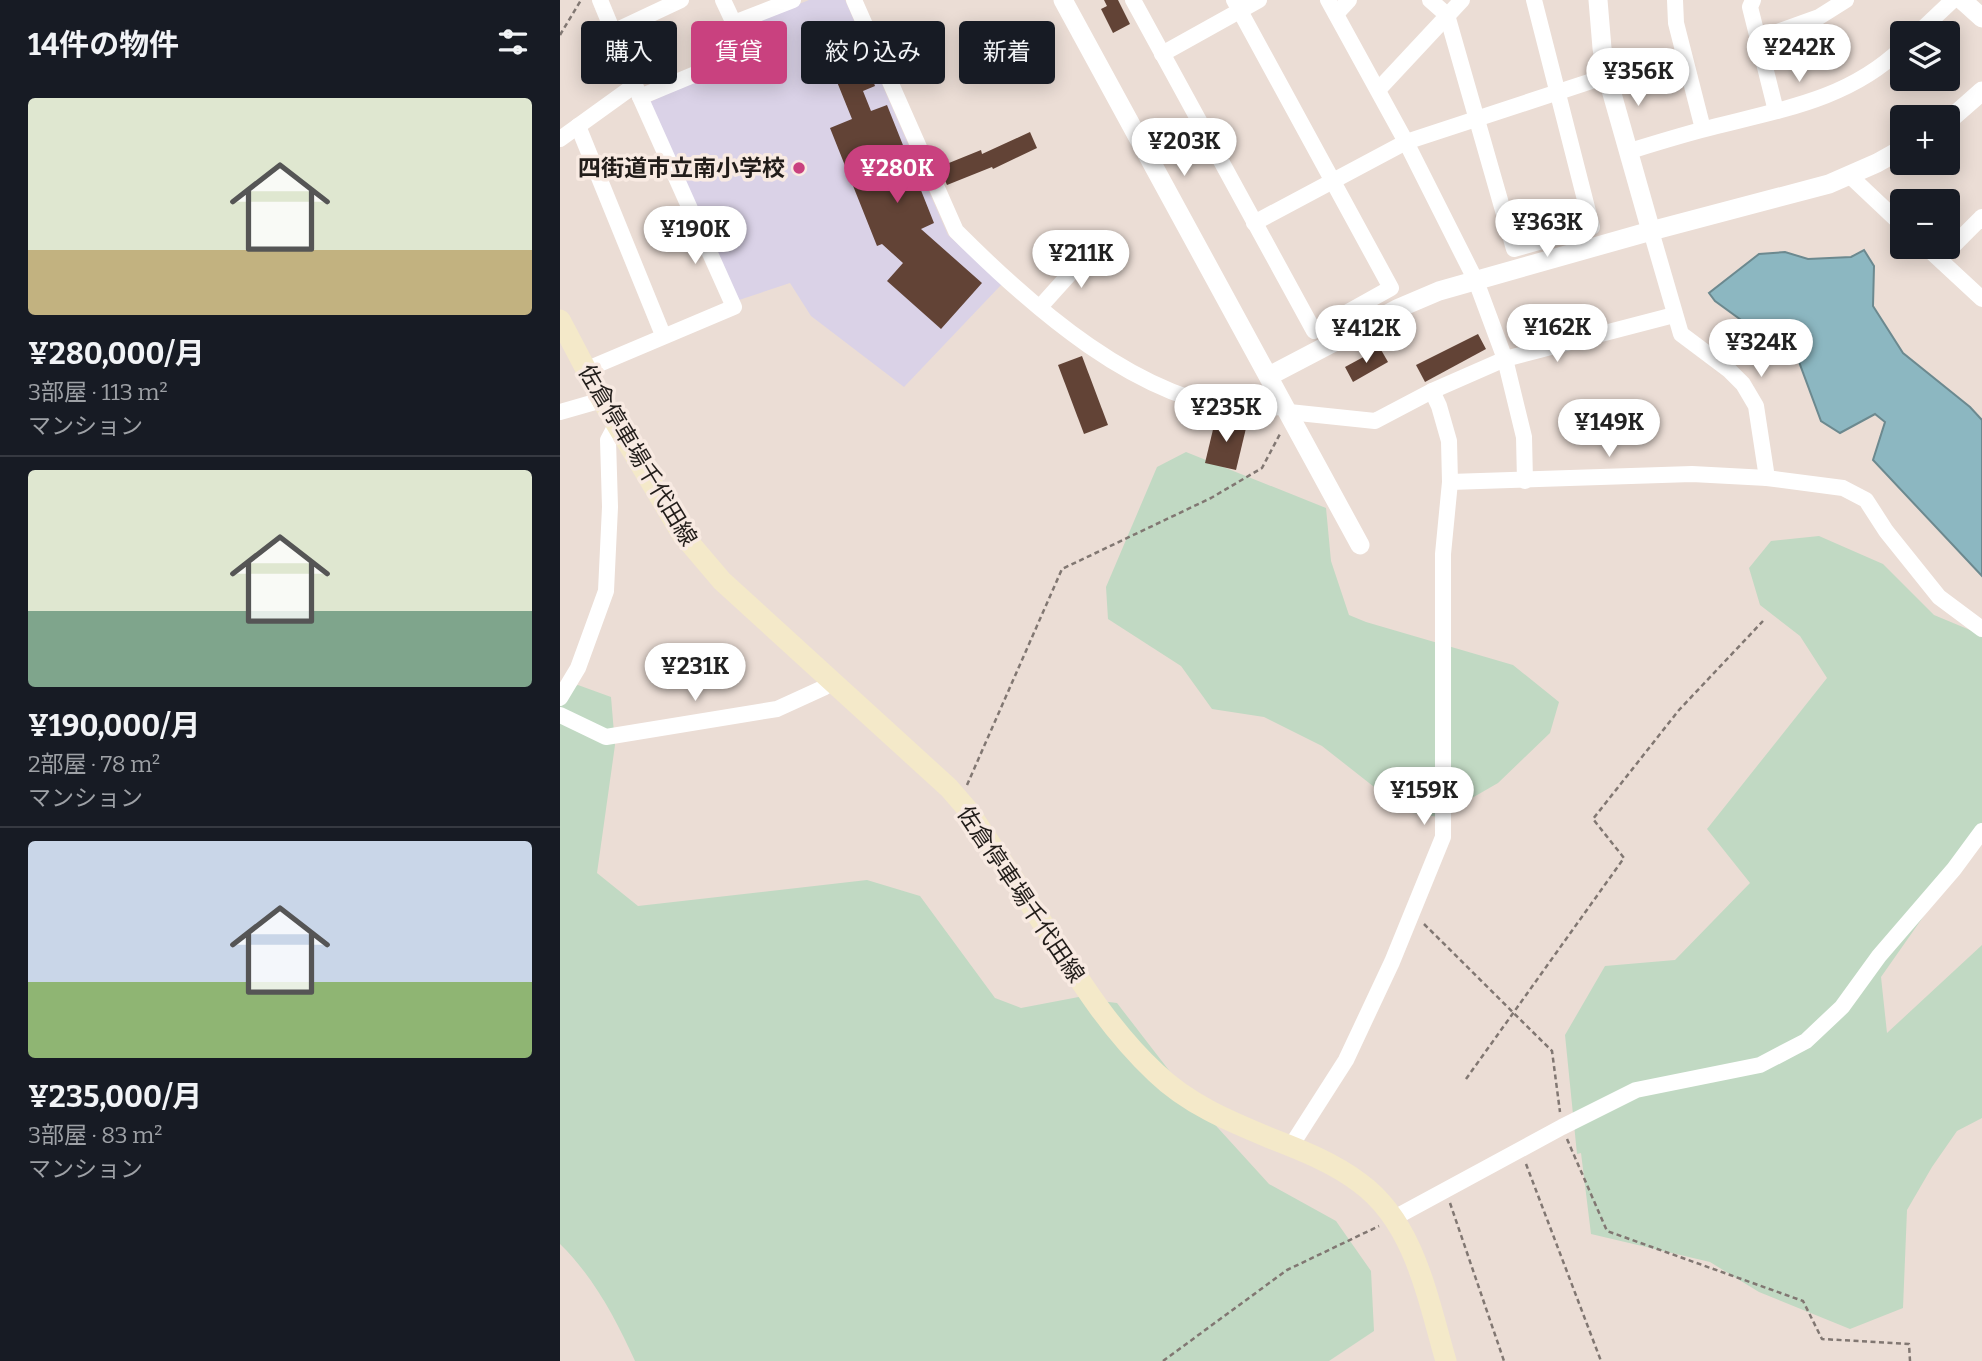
<!DOCTYPE html>
<html lang="ja">
<meta charset="utf-8">
<style>
body{margin:0;font-family:Bitter,"Noto Sans JP",serif;background:#20242c;color:#f1f3f6;height:100vh;display:flex;flex-direction:column;font-size:26px;white-space:nowrap}
*{box-sizing:border-box;margin:0}
p{font-size:23px;color:#9ea1a6}
.icon{flex:none;width:38px;height:38px;fill:none;stroke:currentColor;stroke-width:2;stroke-linecap:round;stroke-linejoin:round}
.map{position:relative;flex:1;overflow:hidden}
.panel{display:flex;flex-direction:column;background:#171b24;width:560px}
.panel>*{flex:none}
.hud{position:absolute;left:21px;top:21px;width:665px;height:63px;display:flex;gap:14px}
.buttons{position:absolute;left:1330px;top:21px;display:grid;gap:14px}
.buttons a{display:grid;place-items:center;width:70px;height:70px;border-radius:7px;background:#171b24;box-shadow:0 4px 18px #0003;font-size:35px}
.price{position:absolute;translate:-50% -60px;padding:0 16px;border-radius:24px;background:#fff;color:#222;font-size:23px;line-height:46px;filter:drop-shadow(0 2px 4px #0008)}
.price::after{content:'';position:absolute;left:50%;top:42px;width:21px;height:16px;margin-left:-10px;background:inherit;clip-path:polygon(0 0,100% 0,50% 100%)}
.price.active{background:#c9417f;color:#fff}
ul{padding:0;list-style:none}
li{display:grid;align-content:center;gap:14px;height:371px;padding:0 28px}
li+li{border-top:2px solid #363941}
li span{display:grid;place-items:center;height:217px;border-radius:7px;color:#555}
li>.icon{margin-inline-start:auto}
span .icon{width:126px;height:126px;fill:#fffc;stroke-width:1}
li b{font-size:30px}
h2{display:flex;justify-content:space-between;align-items:center;height:84px;padding:0 28px;font-size:30px}
.pill{padding:0 24px;border-radius:7px;background:#171b24;box-shadow:0 4px 18px #0003;font-size:24px;line-height:63px}
.pill.active{background:#c9417f;color:#fff}
main{display:flex;flex:1;min-height:0}
.map>svg:first-child{display:block}
.education{fill:#dad2e7}
.green{fill:#c1d9c3}
.water{fill:#8cb7c1;stroke:#6c898f;stroke-width:2}
.building{fill:#624336}
.lines{fill:none;stroke-linecap:round;stroke-linejoin:round}
.path{stroke:#817772;stroke-width:2.5;stroke-dasharray:5 3.5;stroke-linecap:butt}
.minor{stroke:#fff;stroke-width:16}
.tertiary{stroke:#fff;stroke-width:19}
.secondary{stroke:#f4e9c9;stroke-width:21}
.poi-dot{fill:#c9417f;stroke:#f8eae2;stroke-width:2.5}
.labels{text-anchor:middle;stroke-width:7;stroke-linejoin:round;paint-order:stroke}
.poi-label{font-size:23px;font-weight:bold;fill:#221d1a;stroke:#f8eae2;text-anchor:end}
.street-label{font-size:23px;fill:#221d1a;stroke:#f8eae2}
</style>
<main>
<section class="panel">
<h2>14件の物件<svg class="icon" aria-label="filters" viewBox="0 0 24 24"><path d="M4 7h16M4 17h16"/><circle cx="9" cy="7" r="2"/><circle cx="15" cy="17" r="2"/></svg></h2>
<ul>
<li><span style="background:linear-gradient(#dfe7d0 70%,#c2b280 0)"><svg class="icon" aria-label="home" viewBox="0 0 24 24"><path d="M3 11l9-7 9 7M6 9v11h12V9"/></svg></span><div><b>¥280,000/月</b><p>3部屋 · 113 m²</p><p>マンション</p></div></li>
<li><span style="background:linear-gradient(#dfe7d0 65%,#7fa58c 0)"><svg class="icon" aria-label="home" viewBox="0 0 24 24"><path d="M3 11l9-7 9 7M6 9v11h12V9"/></svg></span><div><b>¥190,000/月</b><p>2部屋 · 78 m²</p><p>マンション</p></div></li>
<li><span style="background:linear-gradient(#c9d6e8 65%,#8fb573 0)"><svg class="icon" aria-label="home" viewBox="0 0 24 24"><path d="M3 11l9-7 9 7M6 9v11h12V9"/></svg></span><div><b>¥235,000/月</b><p>3部屋 · 83 m²</p><p>マンション</p></div></li>
</ul>
</section>
<div class="map">
<svg width="1422" height="1361" viewBox="0 0 1422 1361">
<rect width="100%" height="100%" fill="#ebddd5"/>
<path class="education" d="M249,0H285L388,235L442,284L344,387L251,316L230,283L176,301L90,102L192,54L181,27Z"/>
<g class="green">
<path d="M626,452L766,508L771,561L789,615L806,622L953,665L999,702L990,733L938,783L879,817L846,812L762,746L704,717L652,709L621,666L548,619L546,587L597,467Z"/>
<path d="M1259,536L1323,564L1374,615L1422,635V838L1401,863L1321,977L1327,1033L1422,945V1118L1397,1131L1372,1167L1347,1210L1343,1308L1290,1329L1199,1292L1150,1262L1031,1234L1021,1153L1017,1154L1005,1035L1045,966L1115,960L1190,883L1147,829L1267,678L1240,636L1200,605L1189,568L1211,541Z"/>
<path d="M18,685L51,697L55,745L37,873L78,906L307,880L360,896L435,998L461,1008L524,996L532,1000L557,1003L628,1095L709,1184L776,1221L811,1271L814,1331L769,1361H75C56,1319 33,1276 0,1244V690Z"/>
</g>
<path class="water" d="M1304,250L1314,266L1313,306L1343,353L1410,407L1422,420V576L1313,460L1325,422L1315,414L1280,433L1261,421L1239,362L1155,301L1149,293L1199,254L1225,252L1248,259L1291,257Z"/>
<g class="building">
<path d="M544,0H558L570,24L553,33L541,9L547,6Z"/>
<path d="M291,65L296,78L310,72L315,86L303,91L311,111L327,105L374,223L361,229L422,283L381,329L327,281L343,263L322,244L317,246L270,128L292,119L273,72Z"/>
<path d="M470,132L477,148L433,169L432,167L387,185L379,167L421,150L422,154Z"/>
<path d="M918,334L926,349L865,382L856,365Z"/>
<path d="M820,348L828,362L793,382L785,367Z"/>
<path d="M522,356L548,425L524,434L498,365Z"/>
<path d="M656,417L687,424L676,470L645,463Z"/>
</g>
<g class="lines">
<g class="path">
<path d="M0,35L21,0"/>
<path d="M407,785L502,569L651,498L702,468L721,432"/>
<path d="M864,924L992,1051L1000,1112"/>
<path d="M906,1079L1064,858L1033,819L1119,710L1203,621"/>
<path d="M1007,1139L1047,1231L1243,1301L1262,1339L1349,1344L1350,1361"/>
<path d="M966,1164L1041,1361"/>
<path d="M890,1203L944,1361"/>
<path d="M603,1361L727,1270L819,1226"/>
</g>
<g class="minor">
<path d="M294,0L396,231C470,305 579,403 688,410C701,411 713,408 725,406"/>
<path d="M573,0L754,331L831,288L674,0"/>
<path d="M768,0L846,142L916,281L945,359L964,437L965,481"/>
<path d="M870,0L887,15L954,249L1032,227L974,0"/>
<path d="M1115,0L1116,23L1143,129"/>
<path d="M1193,0L1190,7L1216,111"/>
<path d="M776,14L789,0"/>
<path d="M174,23L233,0"/>
<path d="M53,32L121,0"/>
<path d="M1358,33L1393,0"/>
<path d="M1198,39L1259,17L1286,0"/>
<path d="M602,54L699,0"/>
<path d="M818,90L902,0"/>
<path d="M80,97L179,56L185,47L163,0"/>
<path d="M18,126L103,335"/>
<path d="M0,139L75,85"/>
<path d="M1070,151C1099,142 1128,133 1157,126C1225,109 1290,98 1342,48"/>
<path d="M1289,175L1342,225"/>
<path d="M694,223L846,142L1047,76"/>
<path d="M1091,231L1121,334L1169,370L1183,384L1196,406L1207,478"/>
<path d="M1366,247L1422,299"/>
<path d="M1380,259L1422,217"/>
<path d="M480,307L533,248"/>
<path d="M25,370L174,307L80,97L40,0"/>
<path d="M0,412L42,400"/>
<path d="M729,412L815,421L872,391L945,359L1114,315"/>
<path d="M890,482L1132,474L1207,478L1283,488L1306,500L1326,531L1379,597L1422,629"/>
<path d="M0,698L18,668L46,591L50,507L48,440L56,425"/>
<path d="M0,715L46,737L217,709L263,688L272,682"/>
<path d="M731,1146L786,1060L832,962L883,837V554L890,482L889,441L879,406L872,391"/>
<path d="M834,1218L1002,1127L1076,1090L1200,1065L1246,1041L1282,1007L1319,956L1394,869L1422,831"/>
</g>
<g class="tertiary">
<path d="M503,0L800,545"/>
<path d="M1038,0L1042,48L1047,76L1091,231"/>
<path d="M1402,0L1422,18"/>
<path d="M1388,121L1422,91"/>
<path d="M709,376L839,308L879,291L1091,231L1269,184L1317,163L1342,149"/>
</g>
<path class="secondary" d="M0,320L42,400L122,534L162,581L389,788L408,810C435,850 461,890 487,930C520,981 551,1031 596,1073C628,1104 669,1121 710,1138C741,1150 774,1163 800,1183C855,1223 868,1300 886,1361"/>
</g>
<circle class="poi-dot" cx="239" cy="168" r="7"/>
<g class="labels">
<g class="poi-label">
<text x="225" y="176">四街道市立南小学校</text>
</g>
<g class="street-label">
<text transform="translate(78 455) rotate(59)" y="8">佐倉停車場千代田線</text>
<text transform="translate(461 894) rotate(56)" y="8">佐倉停車場千代田線</text>
</g>
</g>
</svg>
<div class="buttons">
<a><svg class="icon" aria-label="layers" viewBox="0 0 24 24"><path d="M12 4l9 5-9 5-9-5zM3 14l9 5 9-5"/></svg></a>
<a>+</a>
<a>−</a>
</div>
<b class="price" style="left:1239px;top:84px">¥242K</b>
<b class="price" style="left:1078px;top:108px">¥356K</b>
<b class="price" style="left:624px;top:178px">¥203K</b>
<b class="price active" style="left:337px;top:205px">¥280K</b>
<b class="price" style="left:987px;top:259px">¥363K</b>
<b class="price" style="left:135px;top:266px">¥190K</b>
<b class="price" style="left:521px;top:290px">¥211K</b>
<b class="price" style="left:997px;top:364px">¥162K</b>
<b class="price" style="left:806px;top:365px">¥412K</b>
<b class="price" style="left:1201px;top:379px">¥324K</b>
<b class="price" style="left:666px;top:444px">¥235K</b>
<b class="price" style="left:1049px;top:459px">¥149K</b>
<b class="price" style="left:135px;top:703px">¥231K</b>
<b class="price" style="left:864px;top:827px">¥159K</b>
<div class="hud">
<a class="pill">購入</a>
<a class="pill active">賃貸</a>
<a class="pill">絞り込み</a>
<a class="pill">新着</a>
</div>
</div>
</main>
